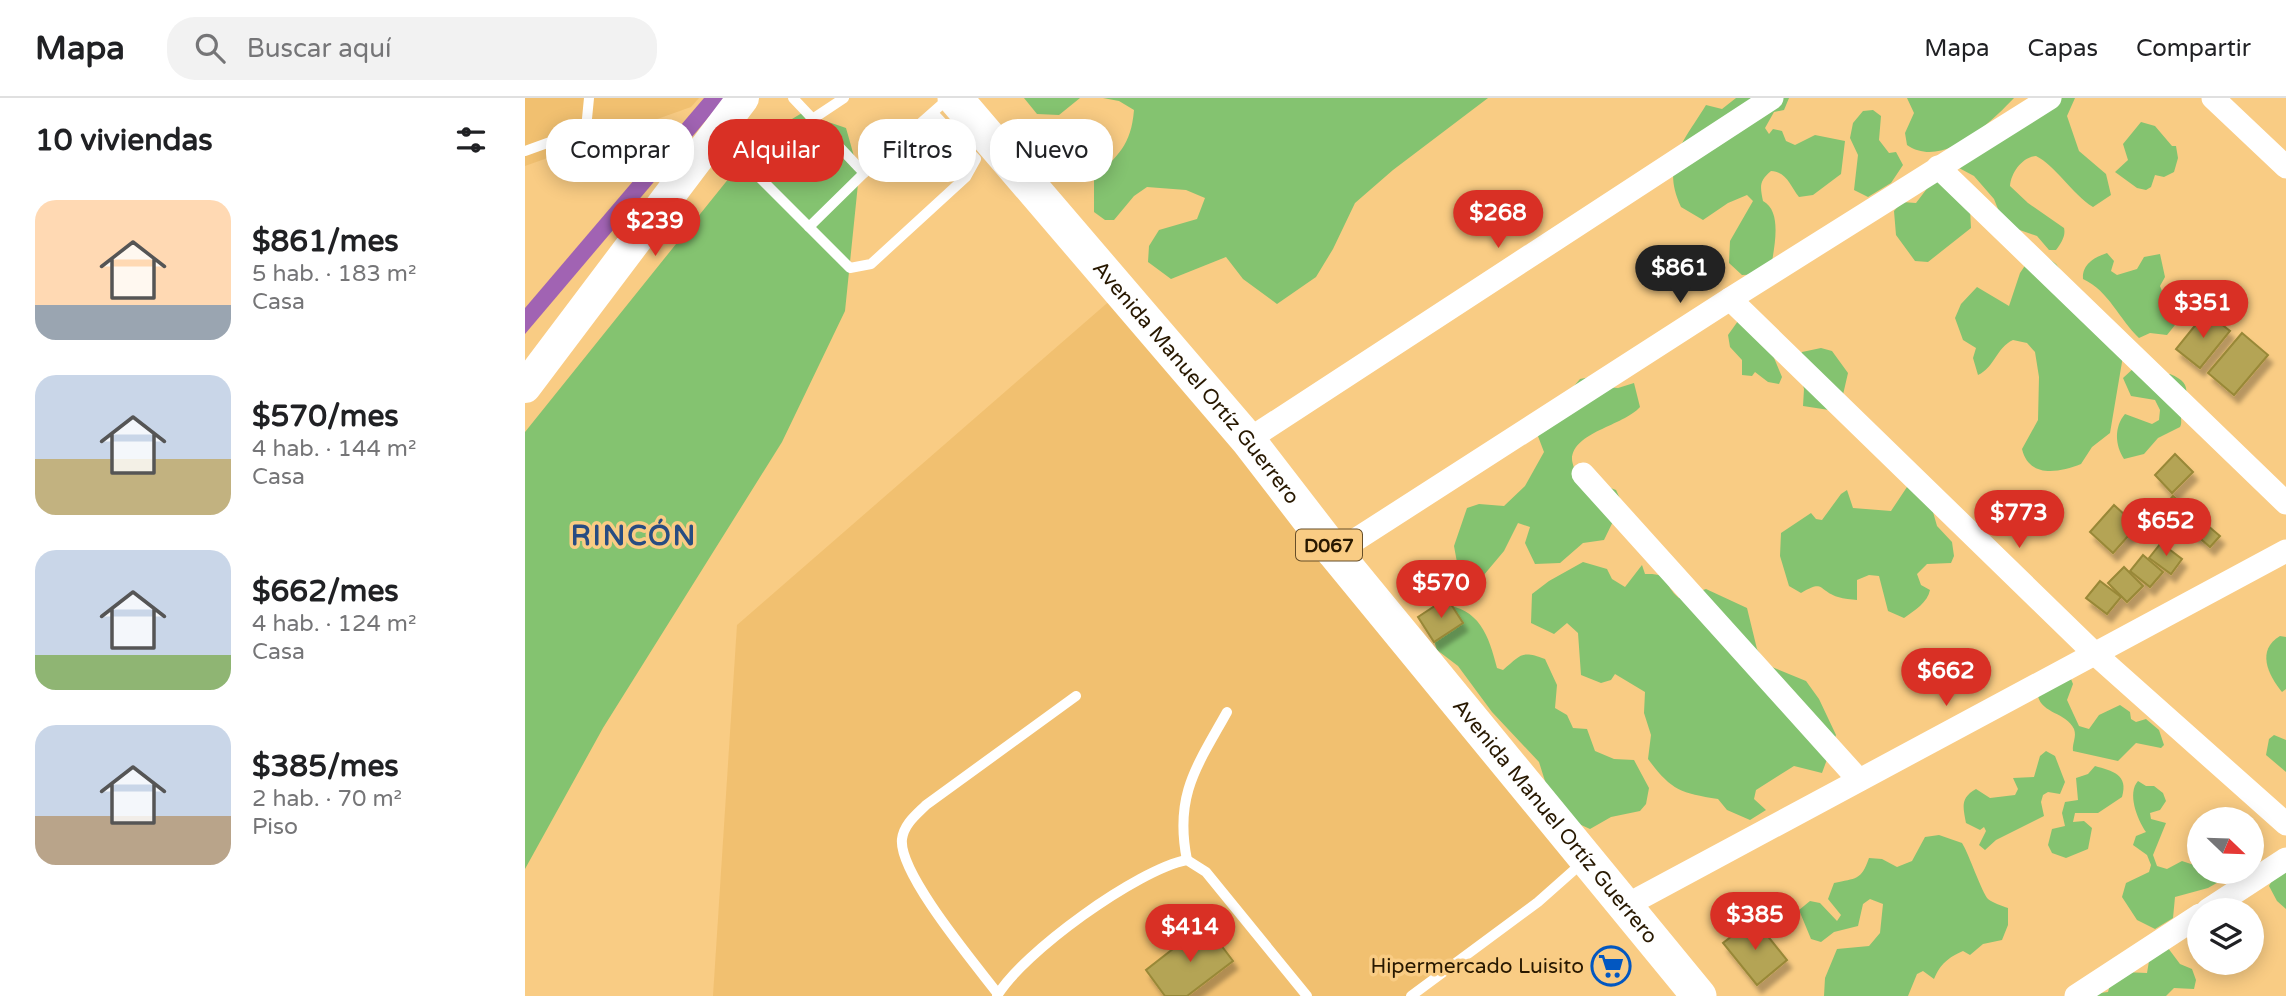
<!DOCTYPE html>
<html lang="es">
<meta charset="utf-8">
<style>
body{margin:0;font-family:"Varela Round",sans-serif;background:#f2f2f2;color:#202124;height:100vh;display:flex;flex-direction:column;font-size:26px;white-space:nowrap}
*{box-sizing:border-box;margin:0}
p{font-size:23px;color:#757577}
.icon{flex:none;width:38px;height:38px;fill:none;stroke:currentColor;stroke-width:2;stroke-linecap:round;stroke-linejoin:round}
.map{position:relative;flex:1;overflow:hidden}
.side{display:flex;flex-direction:column;background:#fff;width:525px}
.side>*{flex:none}
.top-card{position:absolute;left:21px;top:21px;width:665px;height:63px;display:flex;gap:14px}
.needle{width:46px;rotate:113deg}
.buttons{position:absolute;left:1662px;top:709px;display:grid;gap:14px}
.buttons a{display:grid;place-items:center;width:77px;height:77px;border-radius:50%;background:#fff;box-shadow:0 4px 18px #0003;font-size:35px}
.price{position:absolute;translate:-50% -60px;padding:0 16px;border-radius:24px;background:#d93025;color:#fff;font-size:23px;line-height:46px;filter:drop-shadow(0 2px 4px #0008)}
.price::after{content:'';position:absolute;left:50%;top:42px;width:21px;height:16px;margin-left:-10px;background:inherit;clip-path:polygon(0 0,100% 0,50% 100%)}
.price.on{background:#222;color:#fff}
ul{padding:0;list-style:none}
li{display:flex;align-items:center;gap:21px;height:175px;padding:0 35px}
li span{display:grid;place-items:center;flex:none;width:196px;height:140px;border-radius:21px;color:#555}
li>.icon{margin-inline-start:auto}
span .icon{width:84px;height:84px;fill:#fffc;stroke-width:1}
li b{font-size:30px}
h2{display:flex;justify-content:space-between;align-items:center;height:84px;padding:0 35px;font-size:30px}
.pill{padding:0 24px;border-radius:28px;background:#fff;box-shadow:0 4px 18px #0003;font-size:24px;line-height:63px}
.pill.on{background:#d93025;color:#fff}
header{display:flex;align-items:center;gap:42px;box-sizing:border-box;height:98px;padding:0 35px;background:#fff;border-bottom:2px solid #e0e0e0}
header strong{font-size:33px}
nav{display:flex;gap:38px;margin-inline-start:auto;font-size:24px}
.search{width:490px;height:63px;background:#f2f2f2;display:flex;align-items:center;gap:18px;box-sizing:border-box;padding:0 24px;border-radius:28px;color:#757577;font-size:26px}
main{display:flex;flex:1;min-height:0}
.map>svg:first-child{display:block}
.built{fill:#f1c070}
.green{fill:#84c370}
.water{fill:#a163b3}
.building{fill:#b4a454;stroke:#988837;stroke-width:2;filter:url(#shadow)}
.lines{fill:none;stroke-linecap:round;stroke-linejoin:round}
.service{stroke:#fff;stroke-width:10}
.minor{stroke:#fff;stroke-width:23}
.secondary{stroke:#fff;stroke-width:32}
.primary{stroke:#fff;stroke-width:35}
.labels{text-anchor:middle;stroke-width:7;stroke-linejoin:round;paint-order:stroke}
.shield{fill:#f9cc84;stroke:#674e28;stroke-width:2}
.shield-label{font-size:19px;font-weight:bold;fill:#281800}
.street-label{font-size:21px;fill:#281800;stroke:#f9cc84}
.poi-label{font-size:21px;fill:#281800;stroke:#f9cc84;text-anchor:end}
.district-label{font-size:28px;font-weight:bold;letter-spacing:2px;fill:#284c82;stroke:#f9cc84}
</style>
<header>
<strong>Mapa</strong>
<div class="search"><svg class="icon" aria-label="search" viewBox="0 0 24 24"><circle cx="10" cy="10" r="6"/><path d="M15 15l6 6"/></svg>Buscar aquí</div>
<nav><a>Mapa</a><a>Capas</a><a>Compartir</a></nav>
</header>
<main>
<section class="side">
<h2>10 viviendas<svg class="icon" aria-label="filters" viewBox="0 0 24 24"><path d="M4 7h16M4 17h16"/><circle cx="9" cy="7" r="2"/><circle cx="15" cy="17" r="2"/></svg></h2>
<ul>
<li><span style="background:linear-gradient(#ffd9b3 75%,#9aa5b1 0)"><svg class="icon" aria-label="home" viewBox="0 0 24 24"><path d="M3 11l9-7 9 7M6 9v11h12V9"/></svg></span><div><b>$861/mes</b><p>5 hab. · 183 m²</p><p>Casa</p></div></li>
<li><span style="background:linear-gradient(#c9d6e8 60%,#c2b280 0)"><svg class="icon" aria-label="home" viewBox="0 0 24 24"><path d="M3 11l9-7 9 7M6 9v11h12V9"/></svg></span><div><b>$570/mes</b><p>4 hab. · 144 m²</p><p>Casa</p></div></li>
<li><span style="background:linear-gradient(#c9d6e8 75%,#8fb573 0)"><svg class="icon" aria-label="home" viewBox="0 0 24 24"><path d="M3 11l9-7 9 7M6 9v11h12V9"/></svg></span><div><b>$662/mes</b><p>4 hab. · 124 m²</p><p>Casa</p></div></li>
<li><span style="background:linear-gradient(#c9d6e8 65%,#b9a48a 0)"><svg class="icon" aria-label="home" viewBox="0 0 24 24"><path d="M3 11l9-7 9 7M6 9v11h12V9"/></svg></span><div><b>$385/mes</b><p>2 hab. · 70 m²</p><p>Piso</p></div></li>
</ul>
</section>
<div class="map">
<svg width="1761" height="898" viewBox="0 0 1761 898">
<defs>
<filter id="shadow"><feDropShadow dx="4.5" dy="8" stdDeviation="2" flood-color="#0004"/></filter>
</defs>
<rect width="100%" height="100%" fill="#f9cc84"/>
<g class="built">
<path d="M0,0H174L166,9L0,68Z"/>
<path d="M596,193L1062,761L890,898H188L212,527Z"/>
</g>
<g class="green">
<path d="M499,0H555L534,17L512,16Z"/>
<path d="M578,0H963L868,72L830,105L808,151L791,179L752,206L718,181L701,159L646,181L623,164L624,148L634,132L672,121L680,100L661,92L622,89L609,98L589,122H580L569,114V81C593,57 606,48 609,12L594,3Z"/>
<path d="M1211,0H1264L1259,12L1249,14L1240,30L1244,36L1248,31L1257,33L1261,43L1270,47L1290,37L1320,43L1316,76L1288,97L1274,99C1265,88 1262,74 1246,73C1234,83 1235,88 1238,103C1259,114 1248,154 1245,176L1217,177L1204,165L1205,143L1228,103L1222,97L1203,105L1178,122L1156,109C1135,65 1160,42 1181,7L1197,11Z"/>
<path d="M1382,0H1489C1466,24 1418,72 1382,47L1380,35L1389,15Z"/>
<path d="M1537,0H1555H1550L1542,18L1554,53L1581,76L1586,97L1568,109C1547,96 1530,67 1511,58C1497,59 1486,75 1485,88L1503,105L1539,130C1541,138 1536,145 1531,152H1524L1512,138L1486,129L1477,121L1469,101L1449,78L1434,70Z"/>
<path d="M1348,12L1356,18L1354,42L1364,55L1371,54L1378,67L1366,85L1343,99L1329,92L1333,57L1325,40L1328,25L1338,13Z"/>
<path d="M277,15L321,30L334,76L320,213L257,344L78,630L0,771V334L237,39Z"/>
<path d="M1616,24L1630,28L1647,48H1651L1653,60L1649,74L1639,79L1630,77L1626,89L1621,92L1612,90L1590,74L1603,62L1598,46Z"/>
<path d="M1417,83L1444,92L1446,130L1403,164L1390,163L1371,137L1369,113L1377,104L1391,105L1407,84Z"/>
<path d="M1582,155L1589,163L1586,173L1592,177L1612,171L1619,159L1635,156L1640,179L1635,188L1639,198L1636,211L1650,227L1642,237L1625,235L1614,240C1594,221 1584,193 1558,181C1557,166 1570,159 1582,155Z"/>
<path d="M1519,157L1531,166L1598,258L1585,335L1567,349L1556,366C1533,375 1504,380 1497,351L1513,322L1514,279L1510,254L1502,245L1488,242C1471,250 1470,269 1453,277L1448,260L1451,250L1438,242L1430,220L1436,206L1452,189L1484,208L1495,175L1505,160Z"/>
<path d="M1213,223L1247,255L1257,279L1254,286L1243,284L1230,274L1227,278L1217,277V262L1205,249L1203,237Z"/>
<path d="M1296,250L1307,253L1323,275L1317,301L1304,312L1278,308L1279,291L1271,264L1277,254Z"/>
<path d="M1610,269L1634,282L1645,276C1672,287 1658,299 1656,319C1656,322 1657,326 1655,329L1633,340L1619,356L1599,361C1590,347 1589,329 1600,316L1627,326L1634,322L1635,312L1630,302L1606,298L1598,280Z"/>
<path d="M1071,278L1080,289L1093,290L1109,285L1115,309C1098,328 1048,334 1047,361C1047,365 1050,372 1051,377L1091,392L1097,405L1079,442L1058,445L1035,465L1010,466L1000,445L1005,429L993,425L979,453L958,478L935,481L929,448L942,410L954,406L979,408L1000,388L1019,354L1011,333L1055,281Z"/>
<path d="M1384,386L1408,414L1412,428L1427,444L1429,458L1426,465L1402,466L1392,476L1396,487L1405,492C1403,504 1389,513 1379,520L1363,513L1354,478L1344,477L1332,482V502C1326,501 1319,501 1313,499C1292,492 1300,481 1276,495L1264,488L1255,458L1256,435L1286,415L1291,421L1297,422L1316,396L1322,392L1328,410L1366,413Z"/>
<path d="M1058,464L1082,471L1087,481L1100,489L1117,467L1120,476C1147,475 1137,486 1154,500L1181,491L1222,510L1232,551L1242,567L1281,583L1294,601L1311,637L1297,675L1269,668L1231,692L1229,701L1241,712L1225,722L1202,712L1193,701C1155,695 1146,692 1123,661L1126,637L1119,615L1120,594L1090,576L1086,582L1076,585L1056,577L1053,535L1042,525L1029,536L1006,525L1007,496L1024,483Z"/>
<path d="M917,507C954,509 964,538 972,570L978,572C996,557 996,552 1020,561L1032,587L1030,610L1042,617L1048,630L1062,631L1070,653L1089,661L1109,662L1124,690L1121,706L1115,713L1086,719L1065,731L1054,726L1025,699L1014,664L967,614L933,568L912,552L908,540L907,511Z"/>
<path d="M1755,538L1761,539V591L1757,594C1743,577 1731,552 1755,538Z"/>
<path d="M1546,581L1548,586L1542,602L1554,628L1564,631L1574,617L1595,607L1605,614L1606,621L1611,624L1621,621L1634,632L1639,647L1636,650L1611,645L1593,663L1548,653C1547,645 1552,639 1549,631C1541,614 1517,616 1513,598Z"/>
<path d="M1749,637L1761,642V674L1741,657L1744,641Z"/>
<path d="M1521,653L1530,658L1540,684L1535,696L1523,694L1518,697L1516,704L1519,718L1471,742L1460,752L1454,747L1461,733L1459,729L1455,732L1441,725C1438,709 1435,700 1451,691L1465,700L1490,697L1493,691L1488,680L1509,679L1515,658Z"/>
<path d="M1570,668C1587,673 1604,676 1597,699L1573,715H1550L1548,724L1559,723L1567,730L1563,751L1541,760L1527,755L1523,747L1527,731L1540,728L1537,715L1540,704L1553,702L1551,680L1563,676Z"/>
<path d="M1613,683L1621,688H1629L1638,695L1641,703L1635,712L1625,715L1626,721L1641,725L1628,757L1632,768L1642,771L1657,763L1675,769V774H1711L1683,790L1650,799L1648,820L1630,831L1612,822L1597,799L1601,785L1624,774L1626,767L1622,757L1608,747L1611,738L1621,734C1612,721 1602,695 1613,683Z"/>
<path d="M1414,737L1437,745C1444,756 1457,795 1463,801C1468,805 1477,808 1483,810V827L1477,842L1458,846L1445,857L1438,853C1423,860 1416,865 1409,881L1398,873L1392,876L1383,898H1299L1300,880L1312,851L1344,848L1355,835L1358,806L1345,801L1338,806L1333,828L1309,834L1296,844L1286,841L1274,812L1285,803L1295,805L1312,823L1316,817L1303,801L1309,785C1331,780 1336,783 1344,760L1357,761L1372,769L1387,763L1400,739Z"/>
<path d="M1761,757V811L1752,803L1744,788Z"/>
<path d="M1643,850L1655,866L1667,871L1671,882L1669,891L1649,890L1641,898H1552L1583,894L1587,880L1598,874L1622,875L1624,863Z"/>
</g>
<path class="water" d="M179,0H200L0,236V210Z"/>
<g class="building">
<path d="M1681,214L1705,233L1675,270L1651,251Z"/>
<path d="M1717,235L1743,257L1709,297L1683,275Z"/>
<path d="M1650,356L1668,374L1647,395L1630,377Z"/>
<path d="M1648,398L1695,438L1685,449L1639,409Z"/>
<path d="M1589,407L1612,428L1588,455L1565,434Z"/>
<path d="M1636,445L1657,461L1646,476L1624,460Z"/>
<path d="M1618,457L1638,474L1625,489L1605,473Z"/>
<path d="M1599,469L1618,488L1602,504L1583,485Z"/>
<path d="M1575,483L1596,499L1582,516L1561,500Z"/>
<path d="M922,500L938,525L909,544L893,519Z"/>
<path d="M1229,821L1262,862L1232,887L1198,845Z"/>
<path d="M680,826L708,863L662,898H640L621,872Z"/>
</g>
<g class="lines">
<g class="service">
<path d="M268,0L339,75L424,0"/>
<path d="M193,38L325,170L346,166L441,79L451,61L408,15"/>
<path d="M0,53L61,31L64,0"/>
<path d="M230,75L289,20L319,0"/>
<path d="M284,129L339,75"/>
<path d="M662,762C649,697 672,668 702,614"/>
<path d="M473,896C451,867 373,775 377,741C379,726 391,717 401,707L551,598"/>
<path d="M472,898C497,855 613,771 662,762L681,774L782,898"/>
<path d="M886,898L1013,804L1057,765"/>
</g>
<g class="minor">
<path d="M1688,0L1761,69"/>
<path d="M1413,69L1761,405"/>
<path d="M1205,201L1569,555L1761,726"/>
<path d="M723,342L1247,0"/>
<path d="M1058,376L1334,682"/>
<path d="M810,455L1205,201L1525,0"/>
<path d="M1102,807L1761,453"/>
<path d="M1683,812L1761,761"/>
<path d="M1551,898L1675,817"/>
</g>
<path class="secondary" d="M0,289L218,0"/>
<path class="primary" id="s1" d="M430,0L723,342L810,455L1174,898"/>
</g>
<defs>
<g id="supermarket-ring" transform="scale(2.0125)"><circle r="9.5" fill="#f9cc84" stroke="#0257c1" stroke-width="1.5"/><path d="M-6-5.5h2.5l.6 2H6L4.5 2H-2.5L-4.4-4H-6ZM-1.5 3.2a1.3 1.3 0 1 0 .1 0ZM3 3.2a1.3 1.3 0 1 0 .1 0Z" fill="#0257c1"/></g>
</defs>
<g fill-rule="evenodd">
<use href="#supermarket-ring" x="1086" y="868"/>
</g>
<g class="labels">
<rect class="shield" x="771" y="431.5" width="66" height="31" rx="5"/>
<g class="shield-label">
<text x="804" y="454">D067</text>
</g>
<g class="street-label">
<text dy="7" stroke="none"><textPath href="#s1" startOffset="373">Avenida Manuel Ortíz Guerrero</textPath></text>
<text dy="7" stroke="none"><textPath href="#s1" startOffset="940">Avenida Manuel Ortíz Guerrero</textPath></text>
</g>
<g class="poi-label">
<text x="1059" y="875">Hipermercado Luisito</text>
</g>
<g class="district-label">
<text x="109" y="447">RINCÓN</text>
</g>
</g>
</svg>
<div class="buttons">
<a><svg class="needle" viewBox="-14 -14 28 28"><path d="M0-13l5 13h-10z" fill="#e53935"/><path d="M0 13l5-13h-10z" fill="#757577"/></svg></a>
<a><svg class="icon" aria-label="layers" viewBox="0 0 24 24"><path d="M12 4l9 5-9 5-9-5zM3 14l9 5 9-5"/></svg></a>
</div>
<b class="price" style="left:973px;top:152px">$268</b>
<b class="price" style="left:130px;top:160px">$239</b>
<b class="price on" style="left:1155px;top:207px">$861</b>
<b class="price" style="left:1678px;top:242px">$351</b>
<b class="price" style="left:1494px;top:452px">$773</b>
<b class="price" style="left:1641px;top:460px">$652</b>
<b class="price" style="left:916px;top:522px">$570</b>
<b class="price" style="left:1421px;top:610px">$662</b>
<b class="price" style="left:1230px;top:854px">$385</b>
<b class="price" style="left:665px;top:866px">$414</b>
<div class="top-card">
<a class="pill">Comprar</a>
<a class="pill on">Alquilar</a>
<a class="pill">Filtros</a>
<a class="pill">Nuevo</a>
</div>
</div>
</main>
